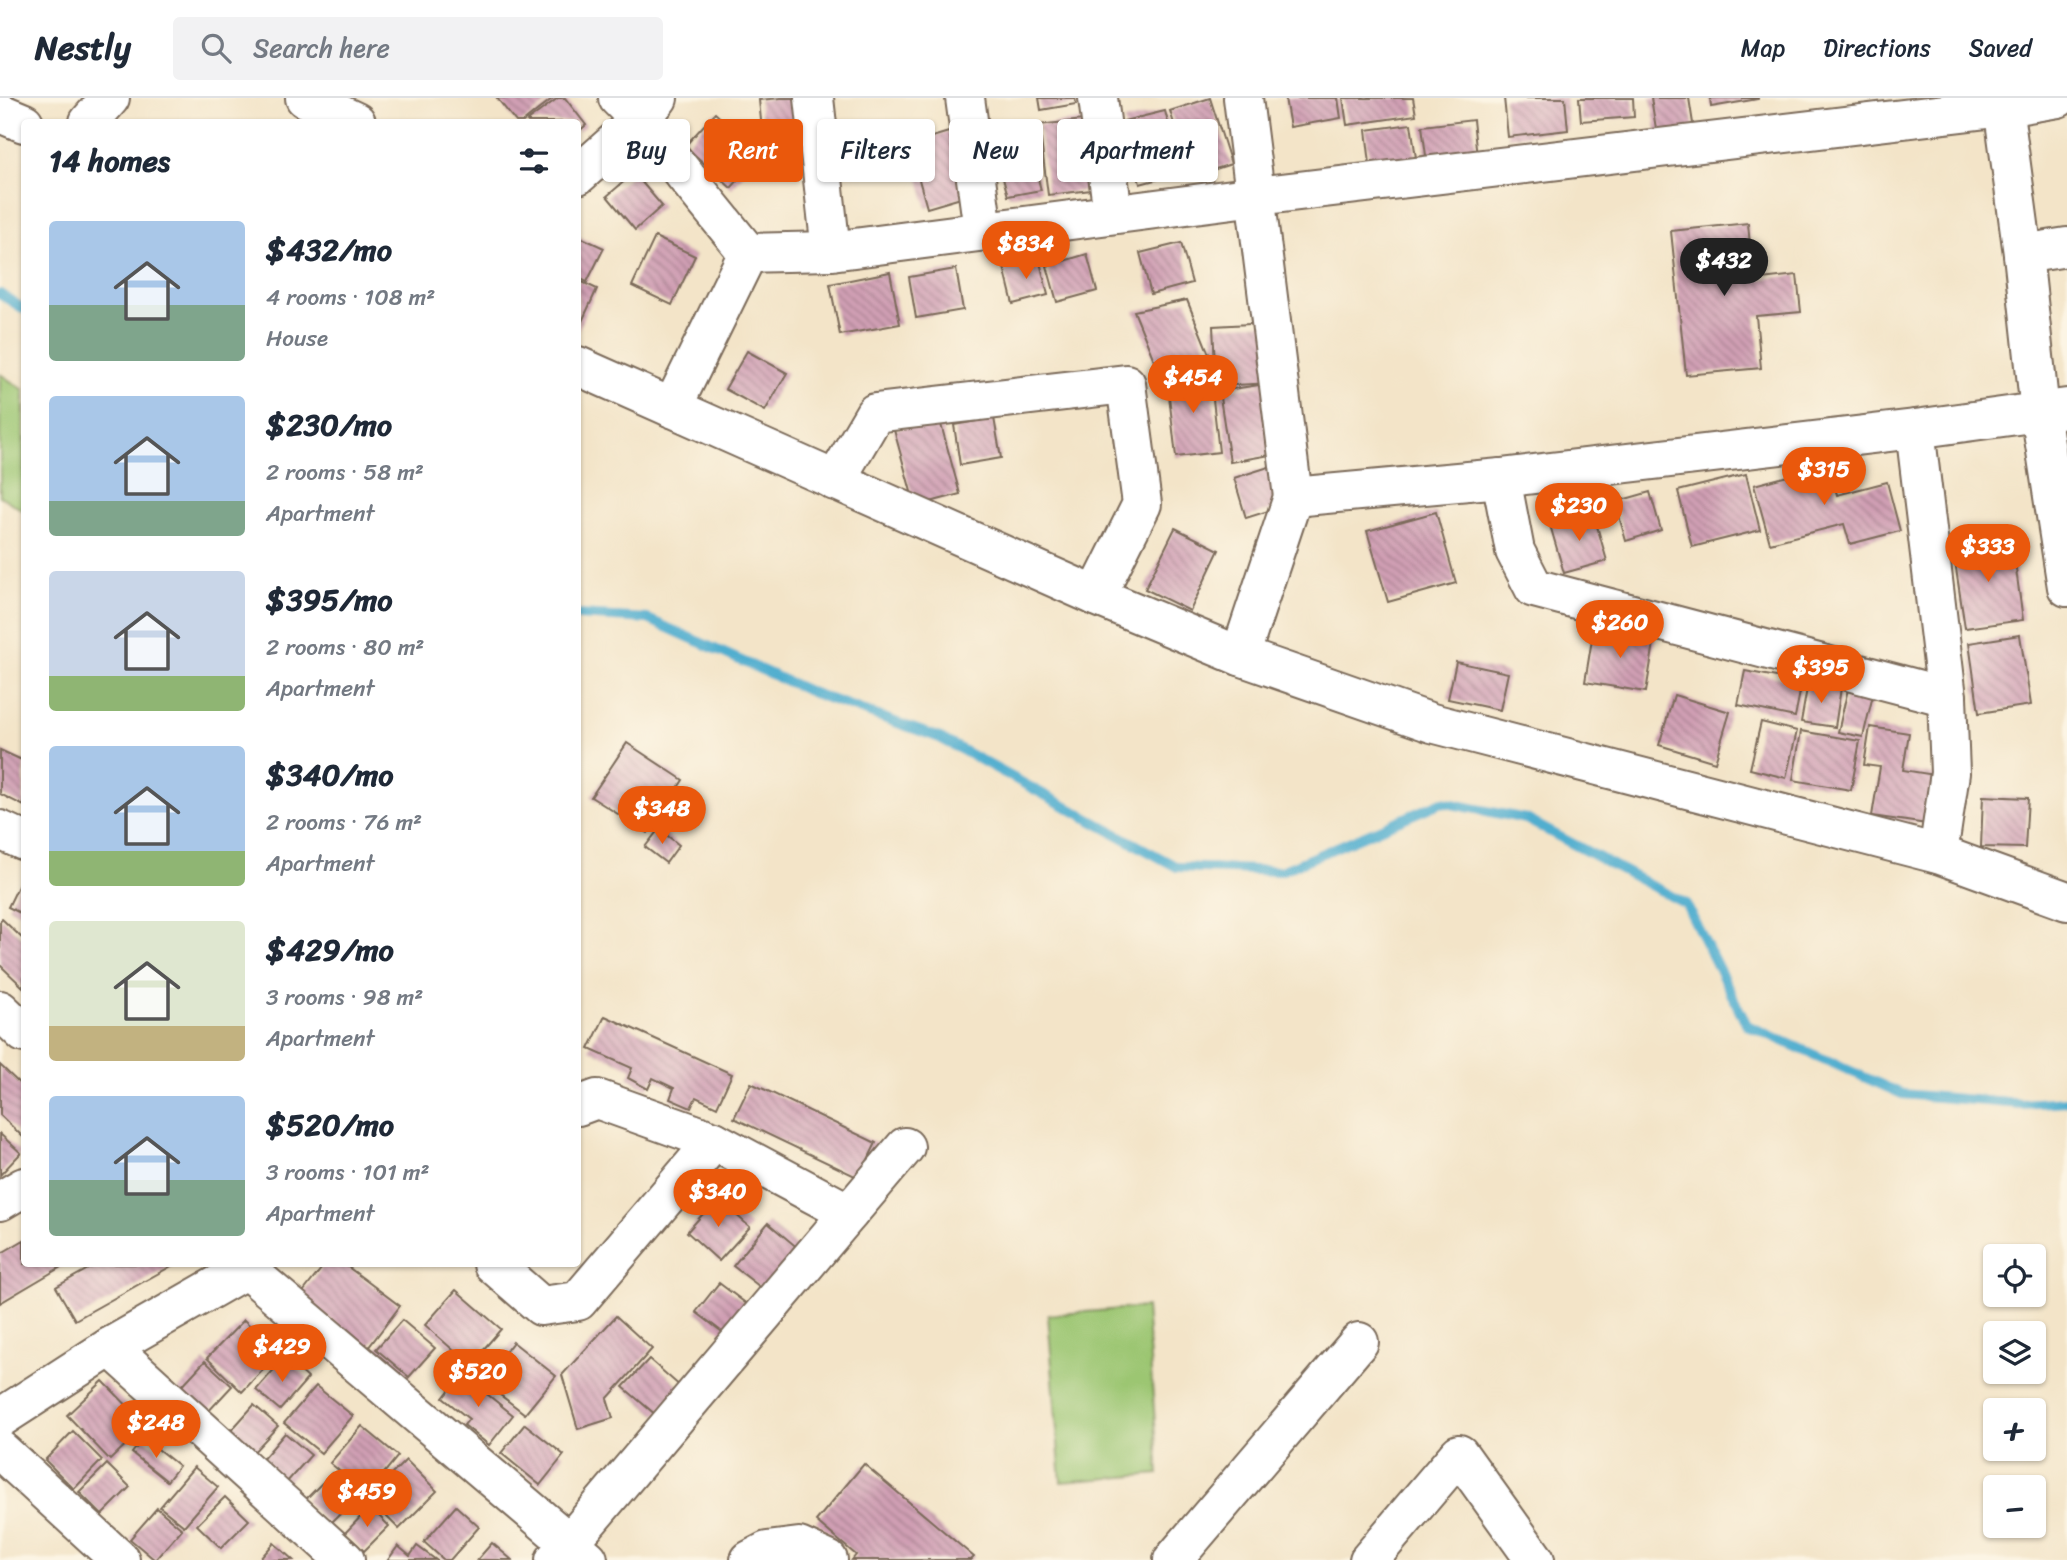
<!DOCTYPE html>
<meta charset="utf-8">
<style>
body{margin:0;font-family:Sriracha,sans-serif;background:#f2f2f3;color:#1f2937;height:100vh;display:flex;flex-direction:column;font-size:26px;white-space:nowrap}
*{box-sizing:border-box;margin:0}
p{font-size:23px;color:#747a83}
.icon{flex:none;width:38px;height:38px;fill:none;stroke:currentColor;stroke-width:2;stroke-linecap:round;stroke-linejoin:round}
.map{position:relative;flex:1;overflow:hidden}
.panel{position:absolute;left:21px;top:21px;width:560px;height:1148px;display:flex;flex-direction:column;background:#fff;border-radius:7px;box-shadow:0 2px 5px #0004}
.panel>*{flex:none}
.guide{position:absolute;left:602px;top:21px;width:665px;height:63px;display:flex;gap:14px}
.fabs{position:absolute;left:1983px;top:1146px;display:grid;gap:14px}
.fabs a{display:grid;place-items:center;width:63px;height:63px;border-radius:7px;background:#fff;box-shadow:0 2px 5px #0004;font-size:35px}
.price{position:absolute;translate:-50% -60px;padding:0 16px;border-radius:24px;background:#ea580c;color:#fff;font-size:23px;line-height:46px;filter:drop-shadow(0 2px 4px #0008)}
.price::after{content:'';position:absolute;left:50%;top:42px;width:21px;height:16px;margin-left:-10px;background:inherit;clip-path:polygon(0 0,100% 0,50% 100%)}
.price.active{background:#222;color:#fff}
ul{padding:0;list-style:none}
li{display:flex;align-items:center;gap:21px;height:175px;padding:0 28px}
li span{display:grid;place-items:center;flex:none;width:196px;height:140px;border-radius:7px;color:#555}
li>.icon{margin-inline-start:auto}
span .icon{width:84px;height:84px;fill:#fffc;stroke-width:1}
li b{font-size:30px}
h2{display:flex;justify-content:space-between;align-items:center;height:84px;padding:0 28px;font-size:30px}
.pill{padding:0 24px;border-radius:7px;background:#fff;box-shadow:0 2px 5px #0004;font-size:24px;line-height:63px}
.pill.active{background:#ea580c;color:#fff}
header{display:flex;align-items:center;gap:42px;box-sizing:border-box;height:98px;padding:0 35px;background:#fff;border-bottom:2px solid #e0e1e3}
header strong{font-size:33px}
nav{display:flex;gap:38px;margin-inline-start:auto;font-size:24px}
.search{width:490px;height:63px;background:#f2f2f3;display:flex;align-items:center;gap:18px;box-sizing:border-box;padding:0 24px;border-radius:7px;color:#747a83;font-size:26px}
.map>svg:first-child{display:block}
.garden{fill:#9cc672;stroke:#6c7848;stroke-width:2}
.lines{fill:none;stroke-linecap:round;stroke-linejoin:round}
.stream{stroke:#51aecf;stroke-width:10}
.building{fill:url(#building-back-hatch)}
.minor-casing{stroke:#7b6b5a;stroke-width:42}
.minor{stroke:#fff;stroke-width:38}
</style>
<header>
<strong>Nestly</strong>
<div class="search"><svg class="icon" aria-label="search" viewBox="0 0 24 24"><circle cx="10" cy="10" r="6"/><path d="M15 15l6 6"/></svg>Search here</div>
<nav><a>Map</a><a>Directions</a><a>Saved</a></nav>
</header>
<div class="map">
<svg width="2067" height="1462" viewBox="0 0 2067 1462">
<defs>
<pattern id="building-back-hatch" width="6" height="6" patternUnits="userSpaceOnUse" patternTransform="scale(1.75)"><rect width="6" height="6" fill="#d09fb4"/><path d="M-1 5l2 2M0 0l6 6M5-1l2 2" fill="none" stroke="#aa8292"/></pattern>
</defs>
<rect width="100%" height="100%" fill="#fcf5e5"/>
<filter id="ink" filterUnits="userSpaceOnUse"><feTurbulence type="fractalNoise" baseFrequency=".0143" numOctaves="2"/><feDisplacementMap in="SourceGraphic" scale="14" xChannelSelector="R" yChannelSelector="G"/><feConvolveMatrix kernelMatrix="1 2 1 2 8 2 1 2 1" color-interpolation-filters="sRGB"/></filter>
<filter id="wash" filterUnits="userSpaceOnUse"><feTurbulence type="fractalNoise" baseFrequency=".00686" numOctaves="4" result="noise"/><feDisplacementMap in="SourceGraphic" scale="28" xChannelSelector="R" yChannelSelector="G"/><feGaussianBlur stdDeviation="1.57" result="paint"/><feColorMatrix in="noise" values="0 0 0 0 0 0 0 0 0 0 0 0 0 0 0 0 0 1.4 0 .05"/><feComposite in="paint" operator="in"/></filter>
<g filter="url(#wash)">
<rect width="100%" height="100%" fill="#f3e4c8"/>
<g class="garden">
<path d="M0,276L24,292V413L0,398Z"/>
<path d="M1146,1209L1159,1376L1061,1384L1048,1217Z"/>
</g>
<g class="lines">
<g class="stream">
<path d="M0,196L24,211"/>
<path d="M578,517L648,521L813,595L940,640L1177,769L1281,773L1442,704L1526,721L1686,806L1747,927L1902,996L2021,1006L2067,1003"/>
</g>
</g>
<g id="blocks">
<g class="building">
<path d="M497,0H553L523,24H516Z"/>
<path d="M558,0H565L586,27L578,34V24H528L527,23Z"/>
<path d="M781,0H808L812,48L764,53L759,2Z"/>
<path d="M1039,0H1075L1076,6L1041,12Z"/>
<path d="M1210,0L1231,66L1191,79L1170,13Z"/>
<path d="M1285,0H1338L1341,20L1290,29Z"/>
<path d="M1343,0H1413L1416,17L1347,27Z"/>
<path d="M1504,0H1565L1568,32L1508,39Z"/>
<path d="M1579,0H1633L1634,19L1581,23Z"/>
<path d="M1651,0H1689L1694,32L1657,37Z"/>
<path d="M1710,0H1758V1L1711,9Z"/>
<path d="M1165,13L1181,75L1140,86L1124,23Z"/>
<path d="M715,15L761,57L731,90L685,48Z"/>
<path d="M1083,22L1091,92L1048,97L1039,27Z"/>
<path d="M1473,22L1477,59L1427,65L1422,28Z"/>
<path d="M1411,26L1416,60L1370,66L1366,32Z"/>
<path d="M1025,32L1041,92L1008,98L991,38Z"/>
<path d="M952,33L971,97L927,110L909,46Z"/>
<path d="M634,75L662,108L635,132L607,98Z"/>
<path d="M1748,125L1753,182L1797,177L1801,214L1756,218L1761,270L1686,277L1671,133Z"/>
<path d="M578,138L604,150L587,184L578,179Z"/>
<path d="M655,139L695,158L672,207L632,188Z"/>
<path d="M1181,145L1192,185L1151,196L1140,155Z"/>
<path d="M1087,156L1097,193L1057,204L1047,168Z"/>
<path d="M1039,160L1048,197L1013,206L1004,169Z"/>
<path d="M956,171L963,212L916,220L909,179Z"/>
<path d="M890,174L900,226L840,237L830,186Z"/>
<path d="M578,182L597,191L578,232Z"/>
<path d="M1187,202L1211,261L1158,272L1134,213Z"/>
<path d="M1269,225L1272,285L1216,288L1213,228Z"/>
<path d="M747,253L787,275L765,313L725,291Z"/>
<path d="M1210,275L1219,354L1176,359L1167,280Z"/>
<path d="M1266,286L1276,356L1230,364L1219,293Z"/>
<path d="M939,319L960,396L915,408L894,332Z"/>
<path d="M994,320L1001,360L960,367L954,327Z"/>
<path d="M1275,367L1287,407L1246,420L1234,380Z"/>
<path d="M1829,367L1837,397L1887,384L1900,433L1850,446L1844,426L1770,445L1754,387Z"/>
<path d="M1746,376L1760,432L1692,449L1678,393Z"/>
<path d="M1650,394L1661,432L1626,443L1615,404Z"/>
<path d="M1436,414L1456,485L1388,504L1367,433Z"/>
<path d="M1593,414L1607,463L1564,475L1550,427Z"/>
<path d="M1175,430L1219,452L1190,513L1145,491Z"/>
<path d="M2012,442L2023,522L1965,530L1953,451Z"/>
<path d="M1594,529L1655,539L1646,594L1585,584Z"/>
<path d="M2020,537L2031,607L1979,615L1969,545Z"/>
<path d="M1456,564L1508,575L1500,612L1448,601Z"/>
<path d="M1745,573L1802,584L1795,619L1738,607Z"/>
<path d="M1808,585L1841,590L1835,629L1801,624Z"/>
<path d="M1848,591L1873,597L1863,639L1838,634Z"/>
<path d="M1674,597L1730,614L1715,664L1659,647Z"/>
<path d="M1761,624L1797,633L1786,680L1750,671Z"/>
<path d="M1870,629L1909,635L1903,672L1941,678L1934,727L1872,718L1880,669L1864,667Z"/>
<path d="M1801,633L1860,643L1851,692L1793,682Z"/>
<path d="M627,645L683,682L648,735L591,699Z"/>
<path d="M0,652L24,663V708L0,696Z"/>
<path d="M1983,698L2028,700L2025,750L1981,749Z"/>
<path d="M659,731L679,747L666,765L645,749Z"/>
<path d="M24,776V817L8,809Z"/>
<path d="M2,821L24,842V890L0,867V824Z"/>
<path d="M605,918L732,976L717,1009L696,999L691,1010L670,1001L674,990L653,980L648,991L628,980L632,970L589,951Z"/>
<path d="M0,967L24,990V1040L0,1017Z"/>
<path d="M751,985L876,1045L859,1080L734,1020Z"/>
<path d="M0,1036L21,1055L0,1077Z"/>
<path d="M717,1100L750,1129L719,1163L687,1134Z"/>
<path d="M768,1125L799,1151L764,1192L733,1168Z"/>
<path d="M24,1142V1166H66L0,1205V1156Z"/>
<path d="M97,1166H175L75,1222L56,1189Z"/>
<path d="M325,1166H344L400,1208L368,1250L300,1198Z"/>
<path d="M719,1185L748,1207L725,1236L696,1214Z"/>
<path d="M456,1192L501,1231L470,1267L425,1227Z"/>
<path d="M616,1218L652,1251L607,1301L613,1320L578,1331L562,1277Z"/>
<path d="M244,1222L279,1255L242,1294L207,1260Z"/>
<path d="M402,1222L435,1250L409,1279L376,1251Z"/>
<path d="M513,1244L556,1278L525,1316L482,1283Z"/>
<path d="M285,1259L308,1280L280,1312L256,1292Z"/>
<path d="M649,1261L681,1289L656,1317L623,1289Z"/>
<path d="M205,1263L232,1288L205,1317L178,1292Z"/>
<path d="M462,1276L513,1317L489,1347L464,1327L469,1321L443,1300Z"/>
<path d="M103,1283L146,1327L110,1362L67,1317Z"/>
<path d="M316,1288L353,1318L321,1355L284,1325Z"/>
<path d="M254,1307L278,1328L251,1357L227,1337Z"/>
<path d="M525,1326L564,1357L540,1387L501,1355Z"/>
<path d="M362,1328L398,1358L367,1396L330,1365Z"/>
<path d="M73,1333L102,1362L74,1391L45,1362Z"/>
<path d="M285,1335L311,1357L286,1385L261,1363Z"/>
<path d="M144,1340L179,1368L167,1383L132,1355Z"/>
<path d="M406,1362L437,1393L399,1431L368,1400Z"/>
<path d="M107,1366L130,1389L102,1417L79,1394Z"/>
<path d="M864,1366L974,1459L971,1462H852L856,1457L816,1423Z"/>
<path d="M194,1369L218,1389L184,1428L160,1409Z"/>
<path d="M332,1375L356,1400L329,1427L305,1402Z"/>
<path d="M225,1399L249,1422L221,1450L197,1427Z"/>
<path d="M456,1408L479,1429L450,1462H444L424,1444Z"/>
<path d="M370,1409L389,1428L364,1453L345,1435Z"/>
<path d="M157,1410L182,1431L155,1462L130,1441Z"/>
<path d="M274,1445L293,1462H259Z"/>
<path d="M492,1445L512,1462H477Z"/>
<path d="M398,1448L410,1458L417,1448L436,1462H388Z"/>
</g>
</g>
</g>
<g filter="url(#ink)">
<use href="#blocks" fill-opacity="0" stroke="#7b6b5a" stroke-width="2"/>
<g class="lines">
<g class="minor-casing">
<g id="minor">
<path d="M305,0L356,24"/>
<path d="M618,0L640,22L748,155"/>
<path d="M814,0L831,153"/>
<path d="M965,0L983,132"/>
<path d="M1098,0L1113,116"/>
<path d="M2002,0L2023,156L2040,314L2067,489"/>
<path d="M0,15L24,25"/>
<path d="M89,24L110,0"/>
<path d="M578,77L640,22L658,0"/>
<path d="M748,155L831,153L1256,98L2004,9L2058,0"/>
<path d="M2023,156L2067,149"/>
<path d="M578,268L1096,498L1240,558L1432,625L1938,756L2067,803"/>
<path d="M672,310L748,155"/>
<path d="M1915,331L1947,599L1950,675L1938,756"/>
<path d="M1501,380L1515,453L1534,490L1947,599"/>
<path d="M835,383L875,315L1126,286L1142,406L1096,498"/>
<path d="M1293,399L1501,380L1915,331L2067,310"/>
<path d="M1240,558L1293,399L1243,0"/>
<path d="M0,732L24,743"/>
<path d="M0,912L24,935"/>
<path d="M578,1008L597,1001L714,1043L849,1115"/>
<path d="M0,1103L24,1089"/>
<path d="M493,1166L541,1208L578,1203L714,1043"/>
<path d="M246,1171L588,1461"/>
<path d="M110,1249L345,1462"/>
<path d="M0,1320L110,1249L255,1166"/>
<path d="M0,1352L120,1462"/>
<path d="M555,1462L905,1049"/>
<path d="M750,1462L767,1453L799,1449L828,1462"/>
<path d="M1173,1462L1359,1244"/>
<path d="M1369,1462L1459,1356L1535,1462"/>
</g>
</g>
<use href="#minor" class="minor"/>
</g>
</g>
</svg>
<div class="fabs">
<a><svg class="icon" aria-label="locate" viewBox="0 0 24 24"><circle cx="12" cy="12" r="6"/><path d="M12 2v4M12 18v4M2 12h4M18 12h4"/></svg></a>
<a><svg class="icon" aria-label="layers" viewBox="0 0 24 24"><path d="M12 4l9 5-9 5-9-5zM3 14l9 5 9-5"/></svg></a>
<a>+</a>
<a>−</a>
</div>
<b class="price" style="left:1026px;top:183px">$834</b>
<b class="price active" style="left:1724px;top:200px">$432</b>
<b class="price" style="left:1193px;top:317px">$454</b>
<b class="price" style="left:1824px;top:409px">$315</b>
<b class="price" style="left:1579px;top:445px">$230</b>
<b class="price" style="left:1988px;top:486px">$333</b>
<b class="price" style="left:1620px;top:562px">$260</b>
<b class="price" style="left:1821px;top:607px">$395</b>
<b class="price" style="left:662px;top:748px">$348</b>
<b class="price" style="left:718px;top:1131px">$340</b>
<b class="price" style="left:282px;top:1286px">$429</b>
<b class="price" style="left:478px;top:1311px">$520</b>
<b class="price" style="left:156px;top:1362px">$248</b>
<b class="price" style="left:367px;top:1431px">$459</b>
<div class="guide">
<a class="pill">Buy</a>
<a class="pill active">Rent</a>
<a class="pill">Filters</a>
<a class="pill">New</a>
<a class="pill">Apartment</a>
</div>
<section class="panel">
<h2>14 homes<svg class="icon" aria-label="filters" viewBox="0 0 24 24"><path d="M4 7h16M4 17h16"/><circle cx="9" cy="7" r="2"/><circle cx="15" cy="17" r="2"/></svg></h2>
<ul>
<li><span style="background:linear-gradient(#a9c7e8 60%,#7fa58c 0)"><svg class="icon" aria-label="home" viewBox="0 0 24 24"><path d="M3 11l9-7 9 7M6 9v11h12V9"/></svg></span><div><b>$432/mo</b><p>4 rooms · 108 m²</p><p>House</p></div></li>
<li><span style="background:linear-gradient(#a9c7e8 75%,#7fa58c 0)"><svg class="icon" aria-label="home" viewBox="0 0 24 24"><path d="M3 11l9-7 9 7M6 9v11h12V9"/></svg></span><div><b>$230/mo</b><p>2 rooms · 58 m²</p><p>Apartment</p></div></li>
<li><span style="background:linear-gradient(#c9d6e8 75%,#8fb573 0)"><svg class="icon" aria-label="home" viewBox="0 0 24 24"><path d="M3 11l9-7 9 7M6 9v11h12V9"/></svg></span><div><b>$395/mo</b><p>2 rooms · 80 m²</p><p>Apartment</p></div></li>
<li><span style="background:linear-gradient(#a9c7e8 75%,#8fb573 0)"><svg class="icon" aria-label="home" viewBox="0 0 24 24"><path d="M3 11l9-7 9 7M6 9v11h12V9"/></svg></span><div><b>$340/mo</b><p>2 rooms · 76 m²</p><p>Apartment</p></div></li>
<li><span style="background:linear-gradient(#dfe7d0 75%,#c2b280 0)"><svg class="icon" aria-label="home" viewBox="0 0 24 24"><path d="M3 11l9-7 9 7M6 9v11h12V9"/></svg></span><div><b>$429/mo</b><p>3 rooms · 98 m²</p><p>Apartment</p></div></li>
<li><span style="background:linear-gradient(#a9c7e8 60%,#7fa58c 0)"><svg class="icon" aria-label="home" viewBox="0 0 24 24"><path d="M3 11l9-7 9 7M6 9v11h12V9"/></svg></span><div><b>$520/mo</b><p>3 rooms · 101 m²</p><p>Apartment</p></div></li>
</ul>
</section>
</div>
